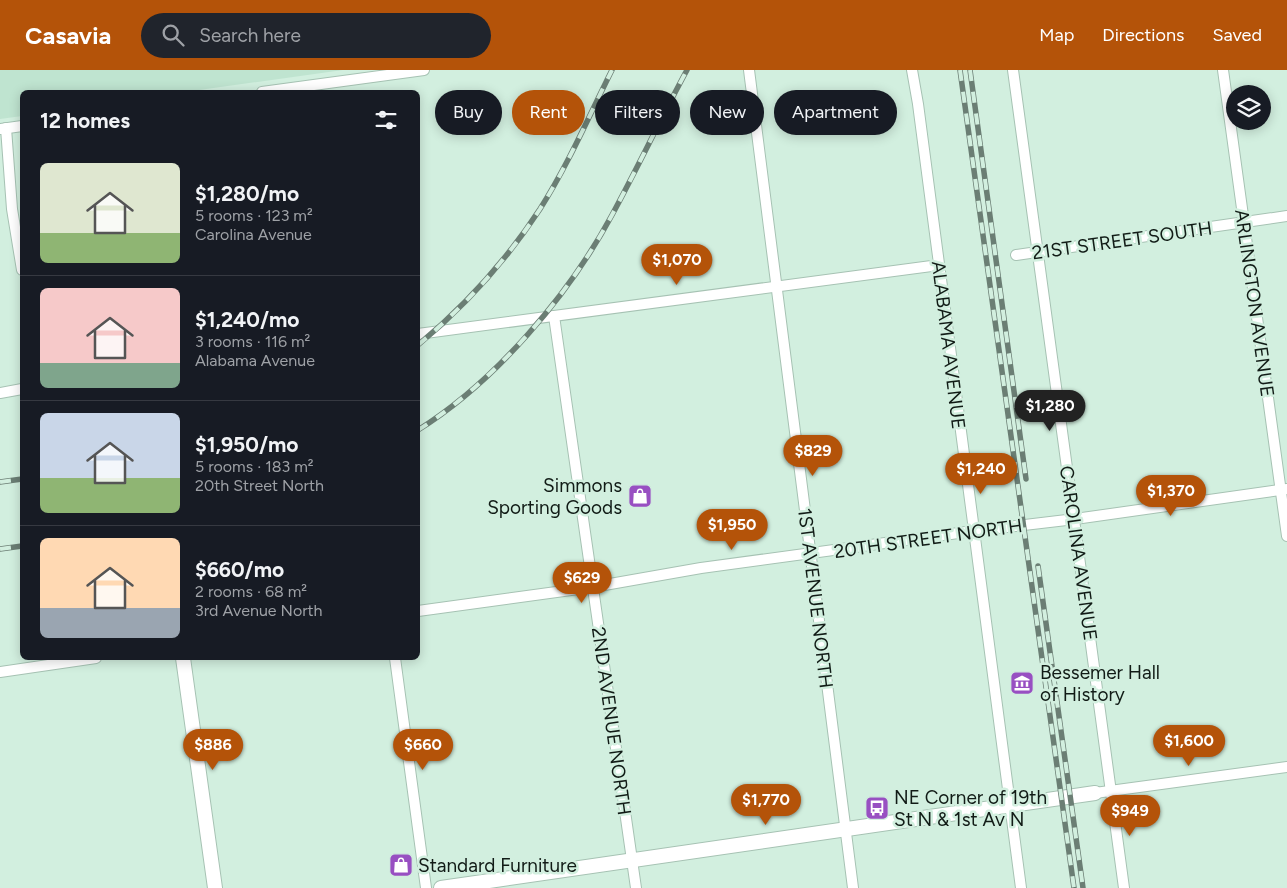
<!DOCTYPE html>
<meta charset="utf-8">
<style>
body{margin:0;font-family:Figtree,sans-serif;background:#20242c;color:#f1f3f6;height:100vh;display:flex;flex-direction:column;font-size:19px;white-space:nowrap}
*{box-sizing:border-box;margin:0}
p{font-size:16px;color:#9ea1a6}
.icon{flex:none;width:28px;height:28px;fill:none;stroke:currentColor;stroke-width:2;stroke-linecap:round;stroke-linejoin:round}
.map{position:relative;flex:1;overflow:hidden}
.sheet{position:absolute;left:20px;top:20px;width:400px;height:570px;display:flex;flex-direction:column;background:#171b24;border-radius:8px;box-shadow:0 2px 12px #0003}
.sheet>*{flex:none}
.guide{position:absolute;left:435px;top:20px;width:475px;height:45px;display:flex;gap:10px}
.buttons{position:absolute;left:1226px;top:15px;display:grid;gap:10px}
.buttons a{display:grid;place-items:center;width:45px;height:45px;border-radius:50%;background:#171b24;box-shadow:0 2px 12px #0003;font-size:25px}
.price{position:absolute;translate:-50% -42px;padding:0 11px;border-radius:18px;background:#b45309;color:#fff;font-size:16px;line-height:32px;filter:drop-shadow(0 1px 2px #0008)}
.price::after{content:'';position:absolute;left:50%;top:30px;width:15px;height:11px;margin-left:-8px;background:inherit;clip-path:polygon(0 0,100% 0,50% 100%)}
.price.active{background:#222;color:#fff}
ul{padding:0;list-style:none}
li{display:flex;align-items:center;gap:15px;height:125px;padding:0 20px}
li+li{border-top:1px solid #363941}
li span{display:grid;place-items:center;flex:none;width:140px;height:100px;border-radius:8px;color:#555}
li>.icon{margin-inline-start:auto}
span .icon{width:60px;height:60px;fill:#fffc;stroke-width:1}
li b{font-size:21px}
h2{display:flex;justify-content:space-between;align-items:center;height:60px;padding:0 20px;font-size:21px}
.tag{padding:0 18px;border-radius:22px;background:#171b24;box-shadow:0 2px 12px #0003;font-size:18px;line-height:45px}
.tag.active{background:#b45309;color:#fff}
header{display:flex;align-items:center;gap:30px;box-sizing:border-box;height:70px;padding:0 25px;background:#b45309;color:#fff}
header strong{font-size:24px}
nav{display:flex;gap:28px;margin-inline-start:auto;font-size:18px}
.search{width:350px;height:45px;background:#20242c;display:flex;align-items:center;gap:12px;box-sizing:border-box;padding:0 18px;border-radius:28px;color:#9ea1a6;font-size:19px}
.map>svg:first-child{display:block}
.built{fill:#bfe4d0}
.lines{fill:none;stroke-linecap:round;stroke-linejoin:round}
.street-casing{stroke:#a6c2b3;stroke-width:12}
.secondary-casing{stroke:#a6c2b3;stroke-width:16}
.street{stroke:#fff;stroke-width:10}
.secondary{stroke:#fff;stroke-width:14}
.rail-casing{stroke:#6b7e74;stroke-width:5.5}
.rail{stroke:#d2efdf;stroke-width:4;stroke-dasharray:11;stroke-linecap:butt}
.labels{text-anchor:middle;stroke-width:5;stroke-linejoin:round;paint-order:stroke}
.street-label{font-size:19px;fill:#111b16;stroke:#d2efdf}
.poi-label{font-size:19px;fill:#111b16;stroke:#d2efdf;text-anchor:start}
</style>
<header>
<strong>Casavia</strong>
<div class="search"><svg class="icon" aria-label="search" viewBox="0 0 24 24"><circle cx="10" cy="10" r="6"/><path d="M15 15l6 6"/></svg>Search here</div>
<nav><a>Map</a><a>Directions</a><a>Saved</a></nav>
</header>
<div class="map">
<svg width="1287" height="818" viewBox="0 0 1287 818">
<rect width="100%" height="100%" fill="#d2efdf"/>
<path class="built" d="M0,0H343L185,22H22V46L0,49Z"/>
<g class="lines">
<g class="street-casing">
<g id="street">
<path d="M749,0L853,818"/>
<path d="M912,0L918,34L1021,818"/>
<path d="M1013,0L1124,818"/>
<path d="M1223,0L1287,466"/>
<path d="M262,22L424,0"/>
<path d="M6,58L12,139L22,200"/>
<path d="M1,59L22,56"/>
<path d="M1016,185L1287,146"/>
<path d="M554,246L636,818"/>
<path d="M418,264L939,195"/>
<path d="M0,323L22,319"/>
<path d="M418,541L593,517L701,498L973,461L1075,449L1287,419"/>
<path d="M395,588L426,818"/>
<path d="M0,602L96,588"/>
<path d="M1095,723L1287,697"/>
</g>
</g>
<g class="secondary-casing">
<g id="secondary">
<path d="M183,588L215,818"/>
<path d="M441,818L1095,723"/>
</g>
</g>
<use href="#street" class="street"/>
<use href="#secondary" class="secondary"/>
<g class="rail-casing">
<g id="rail">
<path d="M960,0L1074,818"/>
<path d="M970,0L1026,409"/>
<path d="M418,275C465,236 506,191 540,139C568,95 589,46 612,0"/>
<path d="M418,360C495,312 569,225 612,145C638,97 661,48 687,0"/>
<path d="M0,412L22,409"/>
<path d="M0,479L22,476"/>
<path d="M1038,496L1083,818"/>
</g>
</g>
<use href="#rail" class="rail"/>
</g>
<defs>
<g id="shop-square" transform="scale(1.25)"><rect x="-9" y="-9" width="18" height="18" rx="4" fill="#984fc2" stroke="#d2efdf"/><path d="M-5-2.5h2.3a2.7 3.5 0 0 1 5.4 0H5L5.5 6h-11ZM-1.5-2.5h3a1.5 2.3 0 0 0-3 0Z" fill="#fff"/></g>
<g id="museum-square" transform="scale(1.25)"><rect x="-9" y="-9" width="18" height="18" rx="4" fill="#984fc2" stroke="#d2efdf"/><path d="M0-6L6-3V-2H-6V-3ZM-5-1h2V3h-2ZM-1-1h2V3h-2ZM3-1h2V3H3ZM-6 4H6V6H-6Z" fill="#fff"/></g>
<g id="bus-square" transform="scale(1.25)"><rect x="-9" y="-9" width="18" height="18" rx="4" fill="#984fc2" stroke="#d2efdf"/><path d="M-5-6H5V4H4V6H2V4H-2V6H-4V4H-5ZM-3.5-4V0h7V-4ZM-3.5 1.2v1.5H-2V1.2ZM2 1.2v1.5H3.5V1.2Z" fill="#fff"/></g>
</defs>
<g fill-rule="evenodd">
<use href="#shop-square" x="640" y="426"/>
<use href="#museum-square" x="1022" y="613"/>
<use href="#bus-square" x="877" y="738"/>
<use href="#shop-square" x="401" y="795"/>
</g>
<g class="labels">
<g class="street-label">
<text transform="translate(1122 170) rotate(-8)" y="7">21ST STREET SOUTH</text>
<text transform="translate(1255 233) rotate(82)" y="7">ARLINGTON AVENUE</text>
<text transform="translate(949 275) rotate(83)" y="7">ALABAMA AVENUE</text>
<text transform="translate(928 468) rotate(-8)" y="7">20TH STREET NORTH</text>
<text transform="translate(1079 483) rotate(82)" y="7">CAROLINA AVENUE</text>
<text transform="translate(816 528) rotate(83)" y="7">1ST AVENUE NORTH</text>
<text transform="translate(612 651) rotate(82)" y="7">2ND AVENUE NORTH</text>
</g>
<g class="poi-label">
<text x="622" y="422" text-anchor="end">Simmons<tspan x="622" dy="22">Sporting Goods</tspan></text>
<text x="1040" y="609">Bessemer Hall<tspan x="1040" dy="22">of History</tspan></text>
<text x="894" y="734">NE Corner of 19th<tspan x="894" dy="22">St N &amp; 1st Av N</tspan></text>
<text x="418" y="802">Standard Furniture</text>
</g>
</g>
</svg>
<div class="buttons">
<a><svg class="icon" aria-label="layers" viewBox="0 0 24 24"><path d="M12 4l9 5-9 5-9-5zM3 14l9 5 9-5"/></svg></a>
</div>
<b class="price" style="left:677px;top:216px">$1,070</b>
<b class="price active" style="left:1050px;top:362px">$1,280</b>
<b class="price" style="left:813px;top:407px">$829</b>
<b class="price" style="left:981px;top:425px">$1,240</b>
<b class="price" style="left:1171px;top:447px">$1,370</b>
<b class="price" style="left:732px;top:481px">$1,950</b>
<b class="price" style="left:582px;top:534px">$629</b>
<b class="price" style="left:1189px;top:697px">$1,600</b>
<b class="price" style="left:213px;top:701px">$886</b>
<b class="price" style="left:423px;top:701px">$660</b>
<b class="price" style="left:766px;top:756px">$1,770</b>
<b class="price" style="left:1130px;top:767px">$949</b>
<div class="guide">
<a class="tag">Buy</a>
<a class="tag active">Rent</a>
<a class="tag">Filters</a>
<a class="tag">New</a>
<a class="tag">Apartment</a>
</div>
<section class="sheet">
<h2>12 homes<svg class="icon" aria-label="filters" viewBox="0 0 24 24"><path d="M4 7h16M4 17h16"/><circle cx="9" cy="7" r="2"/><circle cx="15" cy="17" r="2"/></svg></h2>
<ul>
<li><span style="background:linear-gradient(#dfe7d0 70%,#8fb573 0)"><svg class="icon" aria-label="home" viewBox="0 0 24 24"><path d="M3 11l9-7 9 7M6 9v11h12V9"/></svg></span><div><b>$1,280/mo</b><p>5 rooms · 123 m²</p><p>Carolina Avenue</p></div></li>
<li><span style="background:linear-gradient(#f6c9c9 75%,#7fa58c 0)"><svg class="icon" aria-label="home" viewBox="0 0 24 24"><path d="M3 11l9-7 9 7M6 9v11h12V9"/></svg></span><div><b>$1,240/mo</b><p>3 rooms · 116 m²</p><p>Alabama Avenue</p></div></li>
<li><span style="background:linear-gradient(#c9d6e8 65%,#8fb573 0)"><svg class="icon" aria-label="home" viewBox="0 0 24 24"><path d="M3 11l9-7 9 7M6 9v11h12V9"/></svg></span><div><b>$1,950/mo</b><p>5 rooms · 183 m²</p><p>20th Street North</p></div></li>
<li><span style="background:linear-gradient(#ffd9b3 70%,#9aa5b1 0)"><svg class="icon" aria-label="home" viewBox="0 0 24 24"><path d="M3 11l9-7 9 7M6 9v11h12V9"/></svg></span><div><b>$660/mo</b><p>2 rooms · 68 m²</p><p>3rd Avenue North</p></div></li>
</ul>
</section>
</div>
